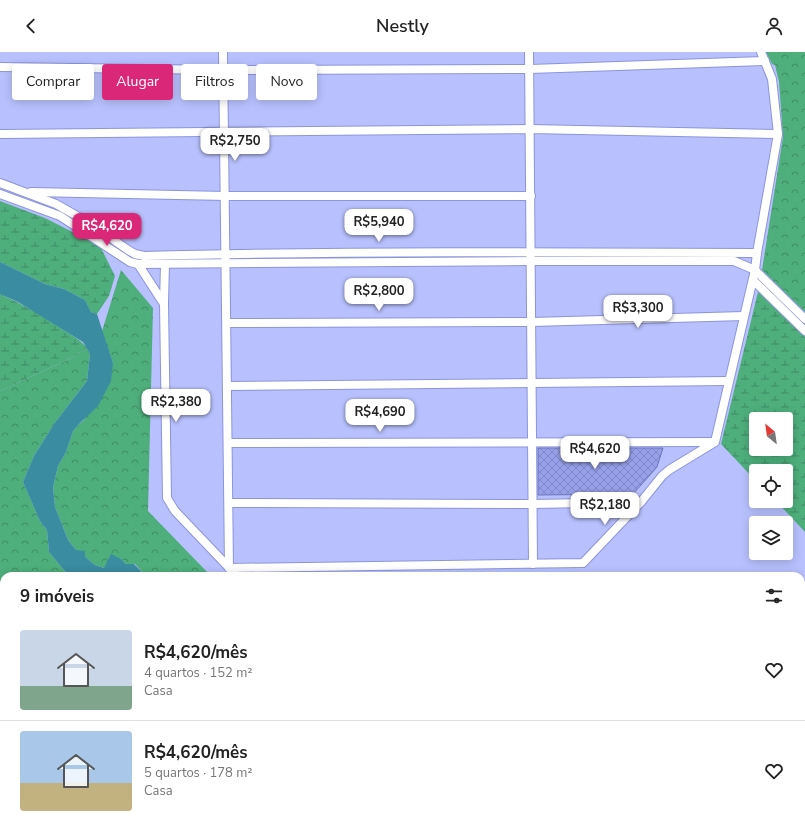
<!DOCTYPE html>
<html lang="pt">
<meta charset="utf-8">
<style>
body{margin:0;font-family:"Nunito Sans",sans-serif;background:#f6f6f6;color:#222;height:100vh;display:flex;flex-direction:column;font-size:15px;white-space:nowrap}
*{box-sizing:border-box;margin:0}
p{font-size:13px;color:#767676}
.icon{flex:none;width:22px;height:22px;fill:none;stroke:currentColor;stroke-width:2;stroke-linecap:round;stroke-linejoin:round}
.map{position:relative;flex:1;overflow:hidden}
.panel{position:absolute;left:0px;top:520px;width:805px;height:256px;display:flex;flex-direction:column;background:#fff;border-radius:12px 12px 0 0;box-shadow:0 2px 10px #0003}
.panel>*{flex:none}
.banner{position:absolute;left:12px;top:12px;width:400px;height:36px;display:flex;gap:8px}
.needle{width:26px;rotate:331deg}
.controls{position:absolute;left:749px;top:360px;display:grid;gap:8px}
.controls a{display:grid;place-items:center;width:44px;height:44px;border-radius:4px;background:#fff;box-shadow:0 2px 10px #0003;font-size:20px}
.price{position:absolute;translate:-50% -34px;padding:0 9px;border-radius:8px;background:#fff;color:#222;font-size:13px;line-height:26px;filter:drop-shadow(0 1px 2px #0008)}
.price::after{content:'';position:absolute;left:50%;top:24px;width:12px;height:9px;margin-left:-6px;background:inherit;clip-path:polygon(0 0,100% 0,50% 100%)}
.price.active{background:#db2777;color:#fff}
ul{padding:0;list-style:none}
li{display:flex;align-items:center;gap:12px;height:100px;padding:0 20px}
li+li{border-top:1px solid #e0e0e0}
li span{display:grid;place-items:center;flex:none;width:112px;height:80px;border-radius:4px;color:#555}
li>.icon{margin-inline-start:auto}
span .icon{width:48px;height:48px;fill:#fffc;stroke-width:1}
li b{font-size:17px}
h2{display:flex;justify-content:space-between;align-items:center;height:48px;padding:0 20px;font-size:17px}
.chip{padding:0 14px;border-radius:4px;background:#fff;box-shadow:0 2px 10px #0003;font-size:14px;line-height:36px}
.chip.active{background:#db2777;color:#fff}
header{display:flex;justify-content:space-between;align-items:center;height:52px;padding:0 20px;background:#fff;font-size:18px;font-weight:600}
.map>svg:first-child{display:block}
.green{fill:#4eaf7c}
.forest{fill:url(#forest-crowns)}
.wetland{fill:url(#wetland-marsh);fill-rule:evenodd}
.water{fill:#3a8ca1}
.building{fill:url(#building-cross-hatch);stroke:#6d75ba}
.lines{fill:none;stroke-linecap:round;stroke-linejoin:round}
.street-casing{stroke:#8c94dd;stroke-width:10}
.street{stroke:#fff;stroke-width:8}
</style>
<header><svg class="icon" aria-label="back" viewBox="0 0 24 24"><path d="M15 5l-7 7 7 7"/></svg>Nestly<svg class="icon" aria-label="person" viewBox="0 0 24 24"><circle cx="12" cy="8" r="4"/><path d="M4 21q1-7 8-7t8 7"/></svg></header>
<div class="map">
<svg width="805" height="776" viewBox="0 0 805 776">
<defs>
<pattern id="forest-crowns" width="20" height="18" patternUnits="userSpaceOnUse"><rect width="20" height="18" fill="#4eaf7c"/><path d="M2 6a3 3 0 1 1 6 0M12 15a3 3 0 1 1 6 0" fill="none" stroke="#3f8c65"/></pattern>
<pattern id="wetland-marsh" width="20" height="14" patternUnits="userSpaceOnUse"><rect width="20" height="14" fill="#4eaf7c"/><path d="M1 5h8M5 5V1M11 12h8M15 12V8" fill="none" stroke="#3f8c65"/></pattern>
<pattern id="building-cross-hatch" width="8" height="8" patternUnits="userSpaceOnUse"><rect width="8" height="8" fill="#97a0e9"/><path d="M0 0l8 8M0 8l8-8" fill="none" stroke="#8188c8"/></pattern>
</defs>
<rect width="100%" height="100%" fill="#b8c1fe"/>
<path class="green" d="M588,772H678L682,776H584Z"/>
<g class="forest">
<path d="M766,0H805V260L762,218L783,85L779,30L775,13L772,12Z"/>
<path d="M121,218L153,256L148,459L211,524H146L135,512H126L121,507L104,516L95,513L76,498L68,488L55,455L53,435L58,414L66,400L73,379L78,373L84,368L113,311L102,279Z"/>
<path d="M87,296L90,302L87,329L54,372L34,404L23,430L40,469L47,478L49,500L69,524H4V772H357L356,776H0V339L71,306Z"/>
<path d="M385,772H582L578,776H384Z"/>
</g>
<g class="wetland">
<path d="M0,149L45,166L100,194L115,224L109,244L97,262L91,260L85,248L64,237L45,232L0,210Z"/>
<path d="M758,240L805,285V480L776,449H786V419H756V429L721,392ZM756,367H786V397H756Z"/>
<path d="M0,242C23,252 44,265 65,279C73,284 81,288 87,296L71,306L0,339Z"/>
</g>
<path class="water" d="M0,210L45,232L64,237L85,248L91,260L97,262L113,311L111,329L98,354L78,373L73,379L66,400L58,414L53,435L55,455L68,488L76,498L85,499V505L95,513L104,516L111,502L121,507L126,512H134L146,524H69L49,500L47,478L40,469L23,430L34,404L54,372L87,329L90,302L83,290L18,250L0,242Z"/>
<path class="building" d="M538,396H663L657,415L633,442L538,443Z"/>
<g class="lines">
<g class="street-casing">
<g id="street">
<path d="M223,0L229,516L583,511L641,450"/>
<path d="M529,0L533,512"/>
<path d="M0,15L224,18L530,17L765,9"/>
<path d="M0,82L530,77L778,82"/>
<path d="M0,131L56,152L91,172L128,198L135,202L144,204C348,199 552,200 757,201"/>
<path d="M31,140L226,144H531"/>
<path d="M0,142L60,164L130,210L138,212L531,209H734L755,218L805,267"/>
<path d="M138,212L164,252L167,446L175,459L237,524"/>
<path d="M753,228L805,279"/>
<path d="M164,251L165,212"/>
<path d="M227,271L532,270L744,264"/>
<path d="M227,334L729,329"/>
<path d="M228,391L714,390"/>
<path d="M229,451L533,452L641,450L662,424L669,418L715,390L755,218L757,201L778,82L772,27L761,0"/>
<path d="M0,688L4,689"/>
<path d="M730,772L733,776"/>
</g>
</g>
<use href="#street" class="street"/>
</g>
</svg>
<div class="controls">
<a><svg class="needle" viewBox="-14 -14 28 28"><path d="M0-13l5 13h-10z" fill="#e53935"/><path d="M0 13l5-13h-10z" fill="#767676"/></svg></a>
<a><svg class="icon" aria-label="locate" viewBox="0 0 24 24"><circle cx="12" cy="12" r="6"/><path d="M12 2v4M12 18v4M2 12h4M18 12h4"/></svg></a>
<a><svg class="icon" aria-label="layers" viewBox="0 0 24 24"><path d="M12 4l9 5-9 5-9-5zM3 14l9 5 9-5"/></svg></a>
</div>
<b class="price" style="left:235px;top:110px">R$2,750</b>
<b class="price" style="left:379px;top:191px">R$5,940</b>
<b class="price active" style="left:107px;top:195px">R$4,620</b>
<b class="price" style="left:379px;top:260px">R$2,800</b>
<b class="price" style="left:638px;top:277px">R$3,300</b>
<b class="price" style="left:176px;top:371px">R$2,380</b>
<b class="price" style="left:380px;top:381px">R$4,690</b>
<b class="price" style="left:595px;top:418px">R$4,620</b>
<b class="price" style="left:605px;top:474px">R$2,180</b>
<div class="banner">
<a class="chip">Comprar</a>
<a class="chip active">Alugar</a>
<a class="chip">Filtros</a>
<a class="chip">Novo</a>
</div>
<section class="panel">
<h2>9 imóveis<svg class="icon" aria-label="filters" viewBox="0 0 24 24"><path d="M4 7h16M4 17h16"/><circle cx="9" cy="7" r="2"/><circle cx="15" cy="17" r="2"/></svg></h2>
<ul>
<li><span style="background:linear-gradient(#c9d6e8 70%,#7fa58c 0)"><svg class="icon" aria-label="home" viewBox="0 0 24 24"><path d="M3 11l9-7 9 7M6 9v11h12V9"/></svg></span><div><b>R$4,620/mês</b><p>4 quartos · 152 m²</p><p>Casa</p></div><svg class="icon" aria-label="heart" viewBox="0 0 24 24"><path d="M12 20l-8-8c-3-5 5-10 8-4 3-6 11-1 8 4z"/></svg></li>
<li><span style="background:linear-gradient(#a9c7e8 65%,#c2b280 0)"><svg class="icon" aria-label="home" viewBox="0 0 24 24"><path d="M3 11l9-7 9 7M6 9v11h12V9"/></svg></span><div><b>R$4,620/mês</b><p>5 quartos · 178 m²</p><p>Casa</p></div><svg class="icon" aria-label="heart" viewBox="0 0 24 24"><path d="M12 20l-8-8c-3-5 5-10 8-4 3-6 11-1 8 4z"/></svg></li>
</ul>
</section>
</div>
